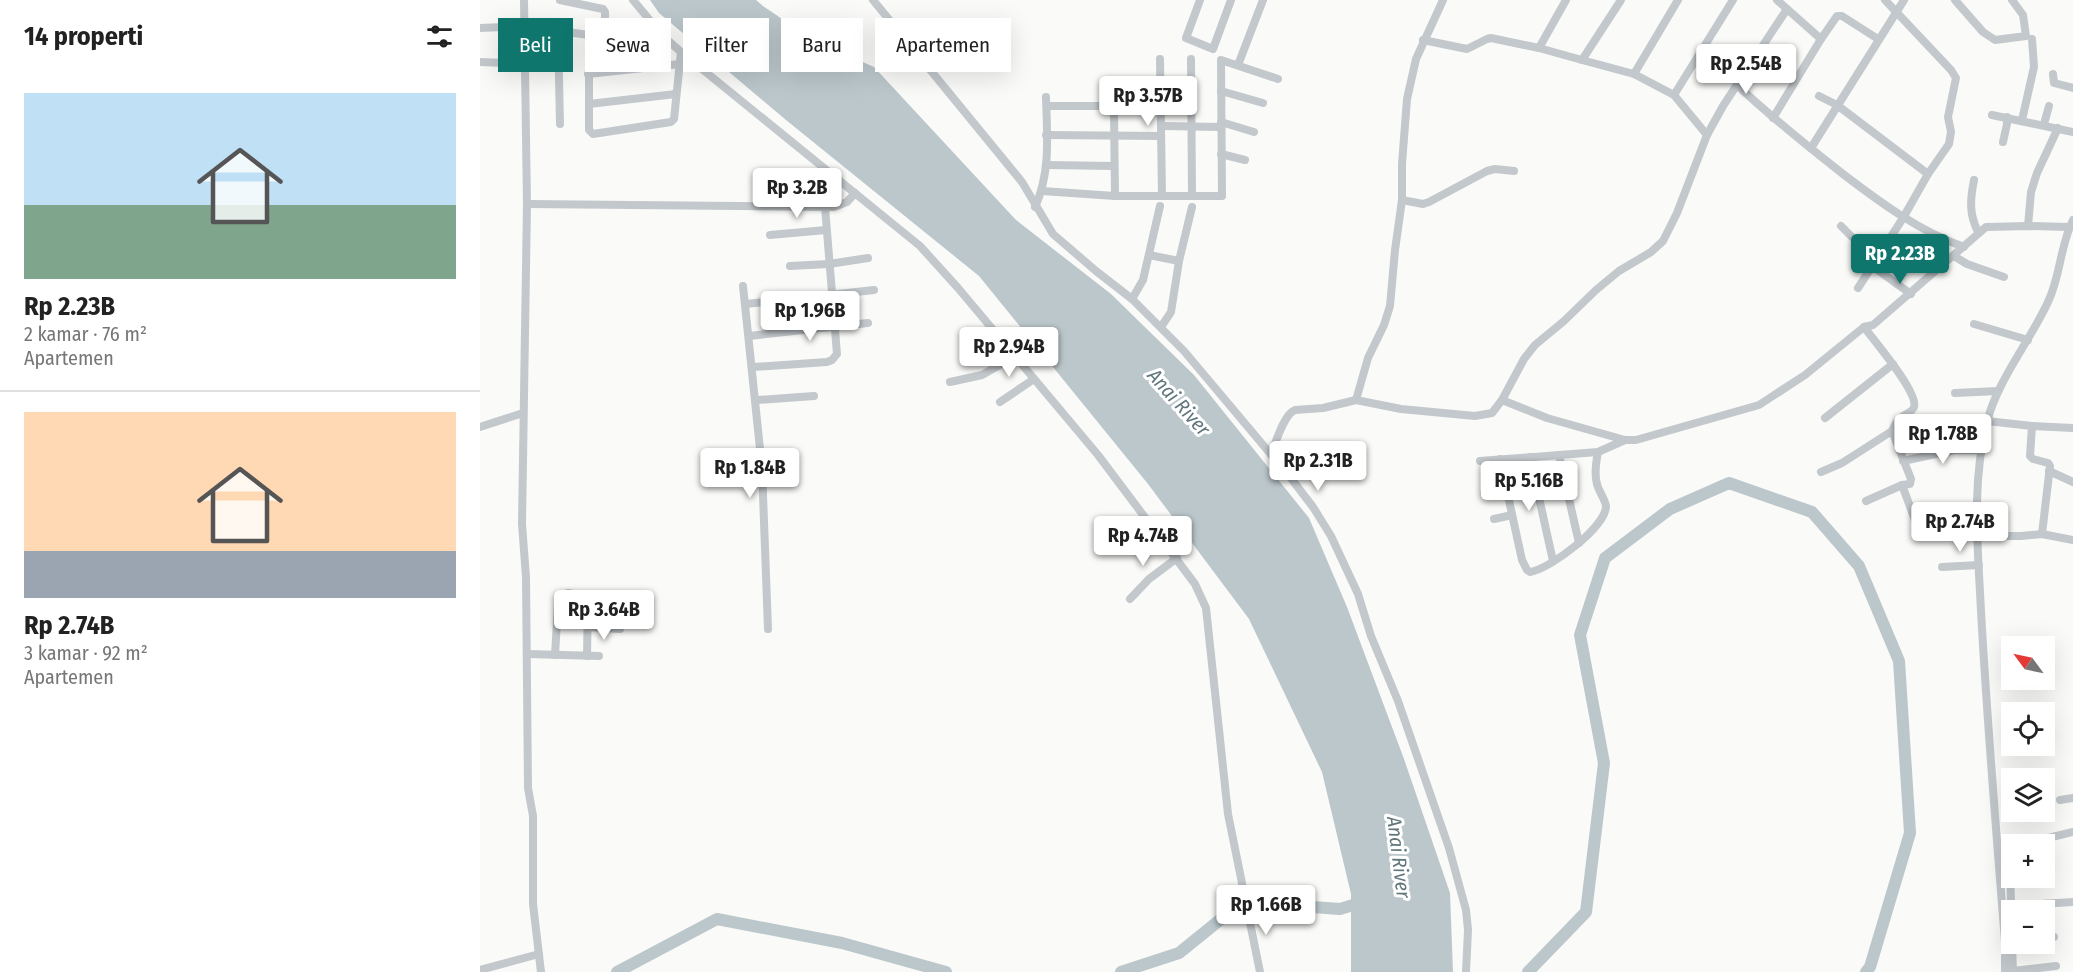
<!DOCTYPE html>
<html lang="id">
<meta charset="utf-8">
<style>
body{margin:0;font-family:"Fira Sans Condensed",sans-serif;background:#f6f6f6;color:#222;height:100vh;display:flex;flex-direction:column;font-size:22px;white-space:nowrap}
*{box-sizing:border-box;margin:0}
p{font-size:20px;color:#767676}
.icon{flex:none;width:33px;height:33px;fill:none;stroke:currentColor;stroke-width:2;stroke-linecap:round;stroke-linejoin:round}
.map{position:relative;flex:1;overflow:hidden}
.panel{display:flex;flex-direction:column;background:#fff;width:480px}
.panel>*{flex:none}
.banner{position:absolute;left:18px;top:18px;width:570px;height:54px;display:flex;gap:12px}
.needle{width:39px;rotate:303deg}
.tools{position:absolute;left:1521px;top:636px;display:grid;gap:12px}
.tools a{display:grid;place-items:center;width:54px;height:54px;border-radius:0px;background:#fff;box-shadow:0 6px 24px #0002;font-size:30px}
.price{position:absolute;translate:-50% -51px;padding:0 14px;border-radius:6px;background:#fff;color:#222;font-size:20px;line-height:39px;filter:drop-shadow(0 2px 3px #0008)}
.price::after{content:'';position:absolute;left:50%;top:36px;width:18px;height:14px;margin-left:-9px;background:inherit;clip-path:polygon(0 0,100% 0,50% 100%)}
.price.active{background:#0f766e;color:#fff}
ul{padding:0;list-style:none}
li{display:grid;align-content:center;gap:12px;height:318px;padding:0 24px}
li+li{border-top:2px solid #e0e0e0}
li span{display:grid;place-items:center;height:186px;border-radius:0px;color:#555}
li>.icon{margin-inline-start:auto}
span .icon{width:108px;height:108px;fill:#fffc;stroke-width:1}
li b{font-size:26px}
h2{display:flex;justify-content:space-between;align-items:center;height:72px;padding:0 24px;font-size:26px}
.tag{padding:0 21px;border-radius:0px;background:#fff;box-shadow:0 6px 24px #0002;font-size:21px;line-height:54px}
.tag.active{background:#0f766e;color:#fff}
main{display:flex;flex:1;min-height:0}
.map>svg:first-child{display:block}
.water{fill:#bbc7cb}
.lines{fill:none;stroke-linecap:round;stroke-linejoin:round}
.river{stroke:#bbc7cb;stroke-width:12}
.minor{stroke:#c3c8cc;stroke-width:8}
.labels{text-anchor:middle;stroke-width:6;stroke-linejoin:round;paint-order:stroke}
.water-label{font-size:20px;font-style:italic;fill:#60757c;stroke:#fff}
</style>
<main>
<section class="panel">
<h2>14 properti<svg class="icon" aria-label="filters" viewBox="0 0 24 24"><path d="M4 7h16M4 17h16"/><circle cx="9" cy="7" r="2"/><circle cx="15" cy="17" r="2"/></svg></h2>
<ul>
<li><span style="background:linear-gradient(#bfe0f5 60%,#7fa58c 0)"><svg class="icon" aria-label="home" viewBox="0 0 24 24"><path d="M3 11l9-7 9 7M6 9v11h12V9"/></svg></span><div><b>Rp 2.23B</b><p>2 kamar · 76 m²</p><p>Apartemen</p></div></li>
<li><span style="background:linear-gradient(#ffd9b3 75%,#9aa5b1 0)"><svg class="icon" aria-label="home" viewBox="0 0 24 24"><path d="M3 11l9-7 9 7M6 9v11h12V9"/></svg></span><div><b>Rp 2.74B</b><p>3 kamar · 92 m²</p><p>Apartemen</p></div></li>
</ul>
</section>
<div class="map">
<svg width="1593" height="972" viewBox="0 0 1593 972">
<rect width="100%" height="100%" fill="#fafaf8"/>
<path class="water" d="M170,0H276L283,6L333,40L394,67L536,220L631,294L714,375L829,518L867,607L924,759L970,893L973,972H871V894L842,772L769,619L668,484L499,276L306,120L179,13Z"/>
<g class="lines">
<g class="river">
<path d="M137,972L237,919L362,943L466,972"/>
<path d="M641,972L699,953L772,894L805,905L860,909L886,901"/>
<path d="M1048,972L1106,912L1124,763L1100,635L1125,558L1190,509L1249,483L1332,512L1379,566L1419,661L1430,833L1390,967L1386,972"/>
</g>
<g class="minor">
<path d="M44,0L47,204L42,524L46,577L48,788L53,816V904L61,972"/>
<path d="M80,0L123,9L125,12V41"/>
<path d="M153,0L183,36L201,52L440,246L478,288L618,455L715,584L726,608L748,814L780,972"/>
<path d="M393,0L542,182L573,234L616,271L652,299L704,351L810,477L833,507L851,536L878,594L891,636L918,701L969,848L986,910L988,930L986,972"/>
<path d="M720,0L706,38L733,49L751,0"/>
<path d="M963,0L936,59L927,99L922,164V200L943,204L949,202L1007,171L1015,169L1034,171"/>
<path d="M1475,0L1503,32L1515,40L1546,36L1543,15L1532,0"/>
<path d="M1307,9L1341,39"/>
<path d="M0,28L44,26L109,35L131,42L183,36"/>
<path d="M78,30L80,124"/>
<path d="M109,35V130L113,134L191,122L194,119L201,52"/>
<path d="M943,40L987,49L1007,39L1011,38L1059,48L1086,0"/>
<path d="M1059,48L1102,60L1141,0"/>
<path d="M680,59L682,195"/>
<path d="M711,59L712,196"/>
<path d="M1102,60L1154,74L1194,95L1253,0"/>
<path d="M0,62L45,64"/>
<path d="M758,65L783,0"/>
<path d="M108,74L200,64"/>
<path d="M1154,74L1198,0"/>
<path d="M1573,74L1574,83L1593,88"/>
<path d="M1257,85C1291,117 1326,145 1363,174C1401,203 1439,231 1484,247"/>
<path d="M741,91L783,103"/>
<path d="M1194,95L1227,135"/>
<path d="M1339,96L1357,105L1448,174"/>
<path d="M109,104L196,94"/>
<path d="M567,106H632L634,111L635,196"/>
<path d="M1512,115L1593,132"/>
<path d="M1293,118L1341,39L1357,16H1362L1398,39"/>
<path d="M1542,120L1554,67L1552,39"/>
<path d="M741,122L774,132"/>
<path d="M1564,124L1569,106"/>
<path d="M682,126L741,127"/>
<path d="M566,135L681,136"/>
<path d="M1523,142L1527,124V117"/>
<path d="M1331,148L1424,0"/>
<path d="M741,154L765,160"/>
<path d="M567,165L634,166"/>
<path d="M1494,180C1490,200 1489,214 1498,232"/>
<path d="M562,191L635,196H742L741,60L798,79"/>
<path d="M47,204L354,207L367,202L375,193"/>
<path d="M555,207C571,172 567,135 566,97"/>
<path d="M1361,226L1372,237L1400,252"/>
<path d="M1548,226L1551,192L1557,173L1578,128"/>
<path d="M290,235L346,230"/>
<path d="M669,255L699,261L691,312L681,327"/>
<path d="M1474,256L1487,264L1524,277"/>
<path d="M699,261L712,207"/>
<path d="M310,266L349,264L388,258"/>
<path d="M1392,266L1431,294"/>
<path d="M263,286L282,468L288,629"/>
<path d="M1378,288L1423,218L1448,174L1469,144L1471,132L1468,117L1476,78L1471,70L1405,0"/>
<path d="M652,299L663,280L680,206"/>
<path d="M266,304L394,290"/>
<path d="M1494,324L1548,340"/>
<path d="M1384,327C1393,339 1439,393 1434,407C1433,412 1423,415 1419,419C1416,422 1414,427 1412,431L1431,479L1430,484L1422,485L1438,528L1441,530H1444L1459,516H1474"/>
<path d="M269,336L388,323"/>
<path d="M273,367L347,362L352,360L357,354L345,207"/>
<path d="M470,382L502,375L535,356"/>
<path d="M1475,393L1518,391"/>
<path d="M277,400L334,396"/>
<path d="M876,400L888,358L904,325L910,306L915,250L922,200"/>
<path d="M1022,400L1067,418L1145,440H1156L1279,405L1325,375L1384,327L1393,325L1506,227L1548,226L1589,227"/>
<path d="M520,402L554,379"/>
<path d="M1345,418L1413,364"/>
<path d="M1507,421L1552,426L1550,456L1553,459L1568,463L1570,466L1562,534"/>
<path d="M1552,426L1593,428"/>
<path d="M0,427L43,413"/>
<path d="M791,454C796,442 804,414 815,410L843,408L876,400L921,409L995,416L1012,413L1022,400L1044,359L1055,345L1084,321L1116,290L1139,271L1171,252L1183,241L1197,213L1227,135L1243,106L1307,9L1297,0"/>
<path d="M1079,455L1099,543"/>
<path d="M1050,457L1073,561"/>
<path d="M1020,459L1042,560L1047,570L1050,572C1070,569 1126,527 1126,506C1125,499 1119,492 1117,484C1114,474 1116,462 1118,452"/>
<path d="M1000,461L1118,452L1145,440"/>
<path d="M1423,461L1474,450H1502"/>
<path d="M1569,471L1593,482"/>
<path d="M1341,472L1362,463L1412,431"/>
<path d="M1004,493L1026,488"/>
<path d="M1386,501L1422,485"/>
<path d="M1014,519L1032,515"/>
<path d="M1497,534L1506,536H1541L1562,534L1593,540"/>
<path d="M1462,567L1499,565"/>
<path d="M88,593L108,597L107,656"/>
<path d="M650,599L669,579L697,558"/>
<path d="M108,627L140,629"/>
<path d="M47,654L119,656"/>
<path d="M75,655L78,605"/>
<path d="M1580,800L1593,798"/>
<path d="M1543,844L1593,832"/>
<path d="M1532,853L1528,859L1530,873L1532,929"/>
<path d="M1564,870L1571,867"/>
<path d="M1526,906L1593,902"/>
<path d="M1564,938L1574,937"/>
<path d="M1532,944L1533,972"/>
<path d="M0,970L59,954"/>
<path d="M1533,971L1576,966"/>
<path d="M1525,972V941C1516,831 1507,721 1501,611C1498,549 1491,484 1507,422C1517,381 1550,341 1568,302C1581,275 1580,245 1593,220"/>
</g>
</g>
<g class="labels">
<g class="water-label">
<text transform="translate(699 402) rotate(48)" y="7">Anai River</text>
<text transform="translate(919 857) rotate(83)" y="7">Anai River</text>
</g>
</g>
</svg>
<div class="tools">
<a><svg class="needle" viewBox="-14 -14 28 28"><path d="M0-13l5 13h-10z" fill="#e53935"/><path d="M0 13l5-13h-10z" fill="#767676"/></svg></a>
<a><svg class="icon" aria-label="locate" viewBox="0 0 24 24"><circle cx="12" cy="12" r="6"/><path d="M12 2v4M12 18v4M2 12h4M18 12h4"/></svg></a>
<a><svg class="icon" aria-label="layers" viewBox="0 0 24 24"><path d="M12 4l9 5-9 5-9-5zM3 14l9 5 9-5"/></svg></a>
<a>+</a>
<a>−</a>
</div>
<b class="price" style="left:1266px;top:95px">Rp 2.54B</b>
<b class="price" style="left:668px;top:127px">Rp 3.57B</b>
<b class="price" style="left:317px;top:219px">Rp 3.2B</b>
<b class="price active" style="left:1420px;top:285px">Rp 2.23B</b>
<b class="price" style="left:330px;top:342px">Rp 1.96B</b>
<b class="price" style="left:529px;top:378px">Rp 2.94B</b>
<b class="price" style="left:1463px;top:465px">Rp 1.78B</b>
<b class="price" style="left:838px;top:492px">Rp 2.31B</b>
<b class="price" style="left:270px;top:499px">Rp 1.84B</b>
<b class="price" style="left:1049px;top:512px">Rp 5.16B</b>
<b class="price" style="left:1480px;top:553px">Rp 2.74B</b>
<b class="price" style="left:663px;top:567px">Rp 4.74B</b>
<b class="price" style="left:124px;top:641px">Rp 3.64B</b>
<b class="price" style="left:786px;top:936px">Rp 1.66B</b>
<div class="banner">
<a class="tag active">Beli</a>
<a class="tag">Sewa</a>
<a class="tag">Filter</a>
<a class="tag">Baru</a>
<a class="tag">Apartemen</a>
</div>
</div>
</main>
